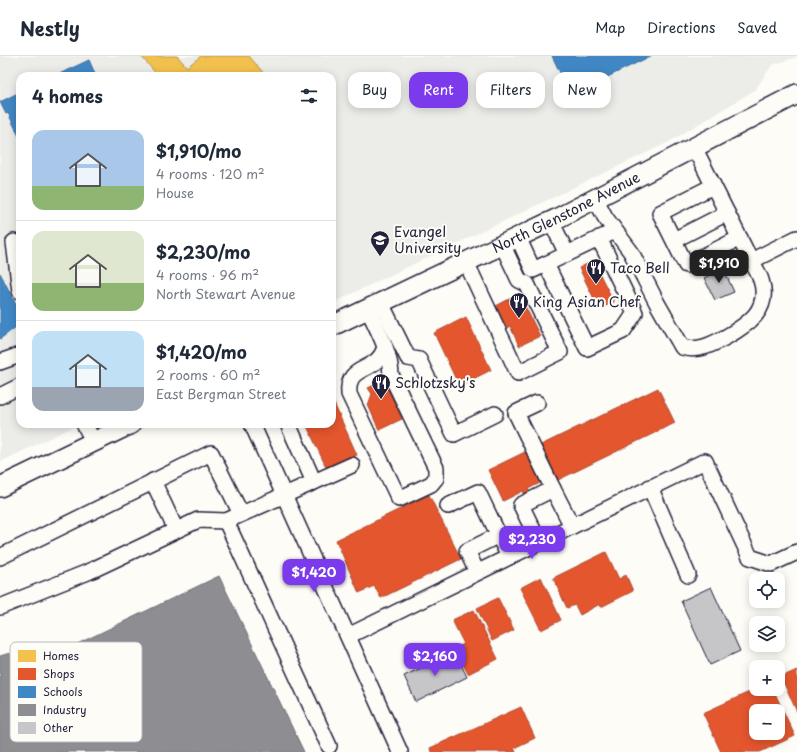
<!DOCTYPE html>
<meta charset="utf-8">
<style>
body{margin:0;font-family:"Playpen Sans",sans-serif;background:#f6f6f7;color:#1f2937;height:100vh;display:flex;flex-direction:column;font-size:15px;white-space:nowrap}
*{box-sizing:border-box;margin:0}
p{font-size:13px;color:#747a83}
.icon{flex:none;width:22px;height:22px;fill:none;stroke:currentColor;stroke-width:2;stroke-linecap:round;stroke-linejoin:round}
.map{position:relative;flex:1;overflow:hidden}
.details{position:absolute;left:16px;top:16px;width:320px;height:356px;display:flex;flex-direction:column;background:#fff;border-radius:12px;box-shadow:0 2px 10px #0003}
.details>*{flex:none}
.guide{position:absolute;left:348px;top:16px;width:380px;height:36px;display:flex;gap:8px}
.controls{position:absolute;left:749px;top:516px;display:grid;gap:8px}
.controls a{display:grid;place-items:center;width:36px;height:36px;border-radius:8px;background:#fff;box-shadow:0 2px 10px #0003;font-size:20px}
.price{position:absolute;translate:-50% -34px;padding:0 9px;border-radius:8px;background:#7c3aed;color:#fff;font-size:13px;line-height:26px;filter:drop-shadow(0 1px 2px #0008)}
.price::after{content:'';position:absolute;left:50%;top:24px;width:12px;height:9px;margin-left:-6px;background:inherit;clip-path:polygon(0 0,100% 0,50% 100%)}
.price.on{background:#222;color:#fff}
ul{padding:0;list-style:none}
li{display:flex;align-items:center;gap:12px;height:100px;padding:0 16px}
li+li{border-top:1px solid #e0e1e3}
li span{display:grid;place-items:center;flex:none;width:112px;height:80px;border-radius:12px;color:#555}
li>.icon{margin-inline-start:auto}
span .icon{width:48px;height:48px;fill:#fffc;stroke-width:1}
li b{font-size:17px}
h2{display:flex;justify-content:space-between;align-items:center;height:48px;padding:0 16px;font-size:17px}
.tag{padding:0 14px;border-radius:12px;background:#fff;box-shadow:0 2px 10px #0003;font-size:14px;line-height:36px}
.tag.on{background:#7c3aed;color:#fff}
header{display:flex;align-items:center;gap:24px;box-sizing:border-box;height:56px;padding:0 20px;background:#fff;border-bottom:1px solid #e0e1e3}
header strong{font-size:19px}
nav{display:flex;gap:22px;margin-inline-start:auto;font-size:14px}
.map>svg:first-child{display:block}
.built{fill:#ecece9}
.homes{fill:#f2c14e;stroke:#b49148}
.shops{fill:#e4572e;stroke:#aa4732;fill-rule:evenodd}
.schools{fill:#3f88c5;stroke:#36699c}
.industry{fill:#8d8d92;stroke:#6d6d78}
.building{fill:#c6c6c8;stroke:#22223b}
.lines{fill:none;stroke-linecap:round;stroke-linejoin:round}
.minor-casing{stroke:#22223b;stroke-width:18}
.major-casing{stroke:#22223b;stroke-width:22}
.minor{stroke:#fdfcf7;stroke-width:15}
.major{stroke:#fdfcf7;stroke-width:19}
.labels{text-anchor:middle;stroke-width:4;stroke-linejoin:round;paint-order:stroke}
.street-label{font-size:14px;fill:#22223b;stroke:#fdfcf7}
.poi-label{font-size:14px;fill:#22223b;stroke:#fdfcf7;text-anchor:start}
.key{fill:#fdfcf7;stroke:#bbbbbf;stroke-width:1}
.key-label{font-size:11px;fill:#22223b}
</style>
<header>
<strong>Nestly</strong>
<nav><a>Map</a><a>Directions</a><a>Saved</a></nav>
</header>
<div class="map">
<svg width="797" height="696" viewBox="0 0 797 696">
<rect width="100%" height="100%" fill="#fdfcf7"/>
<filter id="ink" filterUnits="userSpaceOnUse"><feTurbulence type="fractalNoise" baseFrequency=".025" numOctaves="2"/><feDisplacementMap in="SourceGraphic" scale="8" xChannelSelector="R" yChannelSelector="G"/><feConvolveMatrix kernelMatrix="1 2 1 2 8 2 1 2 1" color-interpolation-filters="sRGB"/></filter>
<g filter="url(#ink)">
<path class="built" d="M0,0H797V1L772,9L755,34L667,87L332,247V20H20V368H79L0,406Z"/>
<path class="homes" d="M141,0H177L187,11L201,0H249L266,20H229L228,18L225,20H158Z"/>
<g class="shops">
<path d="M593,205L614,246L599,253L579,212Z"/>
<path d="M519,238L540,280L519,290L510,270L505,273L494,251Z"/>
<path d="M466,261L491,314L459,330L434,277Z"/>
<path d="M384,324L402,363L379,374L368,349L372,338L368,332Z"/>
<path d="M658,332L675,367L558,424L541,389Z"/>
<path d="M332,343L357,399L327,413L306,368H332Z"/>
<path d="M527,395L542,426L528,433L530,436L525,439L523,435L503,445L488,414Z"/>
<path d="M429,439L461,503L381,542L374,530L359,537L336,484Z"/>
<path d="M606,496L619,523L626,519L633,535L601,551L600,548L580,559L575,549L567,552L553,522Z"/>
<path d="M541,521L561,564L541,574L520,532Z"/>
<path d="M498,542L514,574L492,585L477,552Z"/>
<path d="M474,554L498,603L468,618L455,592L464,588L452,564Z"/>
<path d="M797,614V656L781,621Z"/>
<path d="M756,633H773L795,680L760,696H721L703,657ZM756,655H778V677H756Z"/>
<path d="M521,651L535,682L514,692L516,696H431L430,692Z"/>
</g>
<g class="schools">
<path d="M552,0H651L601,24L602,28L586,35L585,32L571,39Z"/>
<path d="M89,4L96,20H55Z"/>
<path d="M20,36V82L8,57L6,58L0,46Z"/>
<path d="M0,217L20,256L18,259L20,268L0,283Z"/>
</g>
<path class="industry" d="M219,520L304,696H0V600L10,597L19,616Z"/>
<g class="building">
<path d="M723,212L734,236L715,244L704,222Z"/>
<path d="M711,531L740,595L710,609L681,545Z"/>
<path d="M455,596L467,621L416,646L404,620Z"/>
</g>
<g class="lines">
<g class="minor-casing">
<g id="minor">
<path d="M694,91L751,205L797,182"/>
<path d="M713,130L660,157L686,209L740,182"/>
<path d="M595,142L605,161L631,196L657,247L682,291C698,296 711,289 726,281C747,269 771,254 761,224C759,218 755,211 751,205"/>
<path d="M551,165L567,198"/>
<path d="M518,181L533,214L546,208"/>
<path d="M599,182L635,257L623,275L587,292L546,208L615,175"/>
<path d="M674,184L727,157"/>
<path d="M14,186L20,235"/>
<path d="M466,206L518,317L560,296L527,228L519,224L502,188"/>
<path d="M381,247L408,302L419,304L454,378L495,358"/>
<path d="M368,253C378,275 390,295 391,319L436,412V422L431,428L399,443L349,338C346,306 377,319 385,291"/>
<path d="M0,306L20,299"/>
<path d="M0,340L20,330"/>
<path d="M537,347L516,357L553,433"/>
<path d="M84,368L94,386"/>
<path d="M252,368L400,696"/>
<path d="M288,368L314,426L352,409"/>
<path d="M153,425L176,474"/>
<path d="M650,431L688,519"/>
<path d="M448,450L478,436L509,501"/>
<path d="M226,465L329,690"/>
<path d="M539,486L521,449L553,433L572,470"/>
<path d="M0,501L211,397L241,458"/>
<path d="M477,516L467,495L499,479"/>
<path d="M0,551L88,516L198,464L226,465L314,426"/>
<path d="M348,580L705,405L750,501L771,508L797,496"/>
</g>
</g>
<g class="major-casing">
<g id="major">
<path id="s1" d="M332,270L556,163L797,38"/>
<path d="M0,431L131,368"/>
</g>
</g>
<use href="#minor" class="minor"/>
<use href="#major" class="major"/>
</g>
</g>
<defs>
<g id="university-pin" transform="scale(1)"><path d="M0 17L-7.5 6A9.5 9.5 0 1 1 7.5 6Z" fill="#22223b" stroke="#fdfcf7"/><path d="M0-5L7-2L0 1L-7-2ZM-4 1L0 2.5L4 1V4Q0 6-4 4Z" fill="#fff"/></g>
<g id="restaurant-pin" transform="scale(1)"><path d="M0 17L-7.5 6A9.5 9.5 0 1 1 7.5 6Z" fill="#22223b" stroke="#fdfcf7"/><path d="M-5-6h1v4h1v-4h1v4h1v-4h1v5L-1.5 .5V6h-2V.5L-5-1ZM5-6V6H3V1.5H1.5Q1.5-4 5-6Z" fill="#fff"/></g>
</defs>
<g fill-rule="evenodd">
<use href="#university-pin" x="380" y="184"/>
<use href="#restaurant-pin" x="596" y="212"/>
<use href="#restaurant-pin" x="519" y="246"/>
<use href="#restaurant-pin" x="381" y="327"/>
</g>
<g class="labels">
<g class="street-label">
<text dy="5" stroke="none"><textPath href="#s1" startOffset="260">North Glenstone Avenue</textPath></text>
</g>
<g class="poi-label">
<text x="394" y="181">Evangel<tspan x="394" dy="16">University</tspan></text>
<text x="610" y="217">Taco Bell</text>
<text x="533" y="251">King Asian Chef</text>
<text x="395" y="332">Schlotzsky's</text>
</g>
</g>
<rect x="10" y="586" width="132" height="100" rx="6" class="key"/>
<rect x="18" y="594" width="18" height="12" fill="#f2c14e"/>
<rect x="18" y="612" width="18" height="12" fill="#e4572e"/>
<rect x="18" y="630" width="18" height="12" fill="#3f88c5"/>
<rect x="18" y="648" width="18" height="12" fill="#8d8d92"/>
<rect x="18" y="666" width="18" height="12" fill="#c6c6c8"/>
<g class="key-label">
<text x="43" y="604">Homes</text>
<text x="43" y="622">Shops</text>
<text x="43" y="640">Schools</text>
<text x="43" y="658">Industry</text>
<text x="43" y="676">Other</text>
</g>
</svg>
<div class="controls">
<a><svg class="icon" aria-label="locate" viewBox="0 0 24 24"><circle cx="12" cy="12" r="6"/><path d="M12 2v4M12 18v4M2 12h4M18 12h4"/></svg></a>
<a><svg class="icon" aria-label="layers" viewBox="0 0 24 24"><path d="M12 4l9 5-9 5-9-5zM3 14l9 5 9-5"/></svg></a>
<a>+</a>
<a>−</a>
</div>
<b class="price on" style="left:719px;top:228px">$1,910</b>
<b class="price" style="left:532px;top:504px">$2,230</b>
<b class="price" style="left:314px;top:537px">$1,420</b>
<b class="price" style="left:435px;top:621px">$2,160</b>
<div class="guide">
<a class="tag">Buy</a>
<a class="tag on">Rent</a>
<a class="tag">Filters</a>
<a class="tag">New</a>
</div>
<section class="details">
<h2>4 homes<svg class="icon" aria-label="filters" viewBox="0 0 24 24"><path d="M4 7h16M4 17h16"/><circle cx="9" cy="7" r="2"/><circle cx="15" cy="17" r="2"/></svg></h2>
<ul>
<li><span style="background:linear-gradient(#a9c7e8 70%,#8fb573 0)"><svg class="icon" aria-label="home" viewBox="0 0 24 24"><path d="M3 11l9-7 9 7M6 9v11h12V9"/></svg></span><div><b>$1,910/mo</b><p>4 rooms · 120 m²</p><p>House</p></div></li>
<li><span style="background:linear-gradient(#dfe7d0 65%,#8fb573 0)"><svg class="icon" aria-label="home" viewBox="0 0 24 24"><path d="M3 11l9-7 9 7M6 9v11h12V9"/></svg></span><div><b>$2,230/mo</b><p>4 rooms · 96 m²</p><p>North Stewart Avenue</p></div></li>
<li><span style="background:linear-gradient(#bfe0f5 70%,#9aa5b1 0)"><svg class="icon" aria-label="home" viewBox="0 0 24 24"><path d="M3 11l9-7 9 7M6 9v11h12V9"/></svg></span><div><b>$1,420/mo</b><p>2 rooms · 60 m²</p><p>East Bergman Street</p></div></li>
</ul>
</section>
</div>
